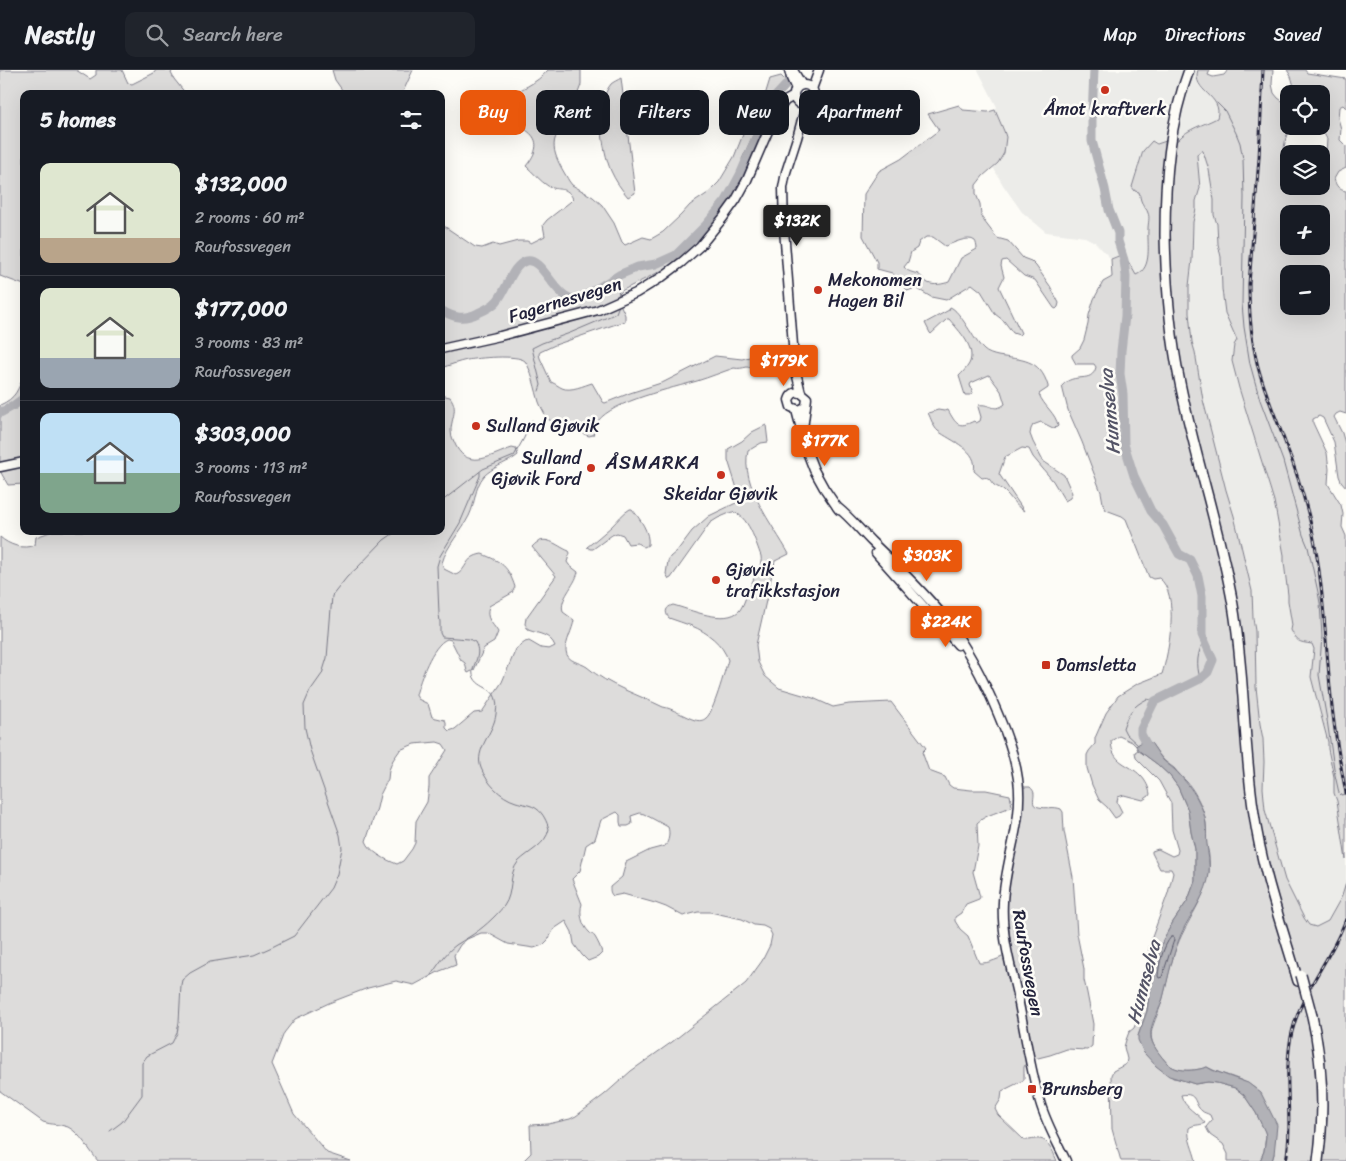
<!DOCTYPE html>
<meta charset="utf-8">
<style>
body{margin:0;font-family:Sriracha,sans-serif;background:#20242c;color:#f1f3f6;height:100vh;display:flex;flex-direction:column;font-size:19px;white-space:nowrap}
*{box-sizing:border-box;margin:0}
p{font-size:16px;color:#9ea1a6}
.icon{flex:none;width:28px;height:28px;fill:none;stroke:currentColor;stroke-width:2;stroke-linecap:round;stroke-linejoin:round}
.map{position:relative;flex:1;overflow:hidden}
.sheet{position:absolute;left:20px;top:20px;width:425px;height:445px;display:flex;flex-direction:column;background:#171b24;border-radius:10px;box-shadow:0 5px 20px #0002}
.sheet>*{flex:none}
.banner{position:absolute;left:460px;top:20px;width:475px;height:45px;display:flex;gap:10px}
.buttons{position:absolute;left:1280px;top:15px;display:grid;gap:10px}
.buttons a{display:grid;place-items:center;width:50px;height:50px;border-radius:10px;background:#171b24;box-shadow:0 5px 20px #0002;font-size:25px}
.price{position:absolute;translate:-50% -42px;padding:0 11px;border-radius:5px;background:#ea580c;color:#fff;font-size:16px;line-height:32px;filter:drop-shadow(0 1px 2px #0008)}
.price::after{content:'';position:absolute;left:50%;top:30px;width:15px;height:11px;margin-left:-8px;background:inherit;clip-path:polygon(0 0,100% 0,50% 100%)}
.price.on{background:#222;color:#fff}
ul{padding:0;list-style:none}
li{display:flex;align-items:center;gap:15px;height:125px;padding:0 20px}
li+li{border-top:1px solid #363941}
li span{display:grid;place-items:center;flex:none;width:140px;height:100px;border-radius:10px;color:#555}
li>.icon{margin-inline-start:auto}
span .icon{width:60px;height:60px;fill:#fffc;stroke-width:1}
li b{font-size:21px}
h2{display:flex;justify-content:space-between;align-items:center;height:60px;padding:0 20px;font-size:21px}
.tag{padding:0 18px;border-radius:10px;background:#171b24;box-shadow:0 5px 20px #0002;font-size:18px;line-height:45px}
.tag.on{background:#ea580c;color:#fff}
header{display:flex;align-items:center;gap:30px;box-sizing:border-box;height:70px;padding:0 25px;background:#171b24;border-bottom:1px solid #363941}
header strong{font-size:24px}
nav{display:flex;gap:28px;margin-inline-start:auto;font-size:18px}
.search{width:350px;height:45px;background:#20242c;display:flex;align-items:center;gap:12px;box-sizing:border-box;padding:0 18px;border-radius:10px;color:#9ea1a6;font-size:19px}
.map>svg:first-child{display:block}
.built{fill:#ecece9}
.green{fill:#dddcdb;stroke:#807f8b;fill-rule:evenodd}
.water{fill:#b2b2b7;stroke:#787885}
.lines{fill:none;stroke-linecap:round;stroke-linejoin:round}
.shore{stroke:#5c5c6d;stroke-width:1}
.stream{stroke:#787885;stroke-width:1}
.river{stroke:#b2b2b7;stroke-width:9}
.major-casing{stroke:#22223b;stroke-width:11}
.highway-casing{stroke:#22223b;stroke-width:12}
.major{stroke:#fdfcf7;stroke-width:8}
.highway{stroke:#fdfcf7;stroke-width:9}
.rail-casing{stroke:#22223b;stroke-width:3}
.rail{stroke:#fdfcf7;stroke-width:1;stroke-dasharray:4;stroke-linecap:butt}
.highway-bridge-casing{stroke:#22223b;stroke-width:12;stroke-linecap:butt}
.highway-bridge{stroke:#fdfcf7;stroke-width:9}
.poi-dot{fill:#c8321e;stroke:#fdfcf7;stroke-width:2}
.labels{text-anchor:middle;stroke-width:5;stroke-linejoin:round;paint-order:stroke}
.poi-label{font-size:18px;fill:#22223b;stroke:#fdfcf7;text-anchor:start}
.street-label{font-size:18px;fill:#22223b;stroke:#fdfcf7}
.water-label{font-size:19px;font-style:italic;fill:#545466;stroke:#fdfcf7}
.neighbourhood-label{font-size:19px;letter-spacing:1px;fill:#22223b;stroke:#fdfcf7}
</style>
<header>
<strong>Nestly</strong>
<div class="search"><svg class="icon" aria-label="search" viewBox="0 0 24 24"><circle cx="10" cy="10" r="6"/><path d="M15 15l6 6"/></svg>Search here</div>
<nav><a>Map</a><a>Directions</a><a>Saved</a></nav>
</header>
<div class="map">
<svg width="1346" height="1091" viewBox="0 0 1346 1091">
<rect width="100%" height="100%" fill="#fdfcf7"/>
<filter id="ink" filterUnits="userSpaceOnUse"><feTurbulence type="fractalNoise" baseFrequency=".02" numOctaves="2"/><feDisplacementMap in="SourceGraphic" scale="10" xChannelSelector="R" yChannelSelector="G"/><feConvolveMatrix kernelMatrix="1 2 1 2 8 2 1 2 1" color-interpolation-filters="sRGB"/></filter>
<g filter="url(#ink)">
<g class="built">
<path d="M978,0H1198L1197,10L1199,16L1214,29L1219,44L1216,49L1206,52L1182,65L1178,70H1169L1159,73L1154,71L1143,81L1136,100L1133,119L1139,121L1142,134L1147,139L1149,145L1148,152V186L1144,199L1140,203L1136,205L1134,204L1125,186H1117L1111,189L1095,172L1085,167L1046,162L1022,142L1003,115L993,97L998,93L1000,51L995,40L997,37Z"/>
<path d="M1201,80H1203L1209,100L1214,130V145L1217,154L1218,174L1221,187L1222,219L1225,243L1237,270L1234,276L1232,291L1239,318L1274,431L1284,485V492L1288,525V531L1292,555L1291,560L1312,574L1314,579L1311,607L1328,672V679L1334,707V723L1337,731L1343,768L1346,790V814L1342,827L1328,851L1316,857L1309,855L1304,848L1285,810L1265,740L1263,718L1264,692L1263,669L1260,654L1256,617L1255,561L1253,548L1252,521L1234,446L1226,420L1203,330L1195,282L1192,272L1189,243V217L1192,190L1193,152L1196,139V131L1200,118L1197,85Z"/>
</g>
<g class="green">
<path d="M0,0H76L90,9L96,5V0H122L128,13L132,14L154,3L156,0H173L171,3L174,9L186,24H24V215L0,206Z"/>
<path d="M332,0H413L402,24H345L335,10Z"/>
<path d="M548,0H581V15L573,36L574,49C569,54 563,57 559,62C546,77 562,98 569,111L572,115L593,127L602,135L614,153L622,172L625,175L643,167L651,169L663,162L681,145L690,135L708,123L719,112L734,87L744,62L755,41L762,35L770,9L781,6L785,10V12L776,22L752,67L742,89L745,106L741,112L738,120L719,147L707,163L671,196L623,220L618,225L617,227L625,245V251L555,275L540,282L539,284L540,288L551,312C556,314 558,316 562,318C570,322 585,315 592,313L603,332L605,333L630,323L664,312L715,286L742,289L753,286L773,287L788,284C789,291 785,294 779,296C770,292 764,298 755,299C752,299 749,297 747,297C742,298 739,299 734,298C722,302 710,307 697,311C673,318 613,331 598,351C595,355 595,360 593,365L589,366L547,349C545,343 541,338 539,332C536,322 531,298 525,291C517,284 478,288 467,290C458,292 450,295 441,298L442,157L444,156L475,177L482,178L493,174L499,176L518,171H527L531,173L545,166L543,155L547,150L570,132L573,129C567,115 559,122 548,116C540,111 533,102 526,96C555,61 513,54 487,46L485,45C483,40 484,34 488,31C492,28 499,28 504,26C520,21 537,13 548,0Z"/>
<path d="M1198,0H1210L1208,5L1213,7L1224,5L1228,0H1273L1272,14L1274,23L1278,28L1285,33L1287,37V43L1289,61L1286,67L1284,78L1285,82L1289,87V116H1321V86L1326,84L1327,69L1320,56H1321V24H1297C1292,15 1294,9 1287,0H1305L1307,3L1346,9V38L1343,35L1339,37L1338,48L1341,59L1340,70L1346,76V98L1338,102L1334,109C1336,116 1339,120 1346,121V344L1340,342L1336,344L1334,347L1342,363L1346,377V417L1341,411L1339,406L1334,372L1323,348L1319,346L1313,349V353L1327,383L1329,399L1328,414L1341,435L1343,444L1342,457L1346,466V790L1337,731L1334,723V707L1328,679V672L1311,607L1314,579L1312,574C1298,572 1297,572 1291,560L1292,555L1288,531V525L1284,492V485L1274,431L1239,318L1232,291L1234,275L1237,270L1225,243L1222,219L1221,187L1218,174L1217,154L1214,145V130L1209,100L1203,81L1201,80L1197,85L1200,118L1196,131V139L1193,152L1192,190L1189,216V243L1192,272L1195,282L1203,330L1226,420L1234,446L1252,521L1253,548L1255,561L1256,617L1260,654L1263,669L1264,692L1263,718L1265,740L1285,810L1304,848L1309,855L1316,857L1328,851L1342,826L1346,813V1091H1272L1274,1084L1260,1023C1245,1007 1225,1007 1207,997C1195,1001 1177,1003 1167,993C1141,965 1153,961 1162,931C1167,913 1170,894 1177,876C1188,847 1213,820 1209,787C1209,782 1207,778 1206,772C1206,766 1207,760 1206,753C1204,739 1196,723 1187,712C1183,708 1178,703 1174,698C1170,695 1165,692 1162,688C1158,684 1155,678 1151,673L1137,675L1136,676L1132,672L1119,666L1111,671C1112,694 1129,693 1141,706C1146,711 1149,718 1150,724L1149,726L1143,730L1124,725L1118,727L1117,732L1122,742L1119,746L1115,748L1107,737L1099,730L1092,715L1087,698V685L1089,681L1095,674V668L1106,643L1118,626L1137,614L1162,604C1169,582 1180,523 1159,508L1153,509L1149,507L1126,449L1122,446L1106,440L1103,433L1101,422L1082,372L1068,340L1062,316C1074,301 1092,315 1096,297L1094,294H1076L1072,287V285L1080,278L1084,270L1088,254L1089,245L1094,229L1103,212L1112,207L1111,189L1121,185L1125,186L1136,205C1153,198 1147,173 1148,159C1148,154 1150,147 1148,143C1147,139 1144,137 1142,133C1140,129 1140,125 1139,122L1135,121L1132,117L1143,81L1152,71L1157,74L1169,70H1178C1188,58 1204,55 1217,48C1224,25 1191,22 1198,0ZM1289,144H1321V176H1289ZM1289,204H1321V236H1289Z"/>
<path d="M621,8L635,123L628,127C621,119 615,110 611,101C602,80 595,33 611,14C613,12 618,10 621,8Z"/>
<path d="M959,35L963,40L988,42L995,40L1004,61L1006,67L1004,83L998,93L983,106L976,115V124L980,134L981,145L984,151L997,168L1008,171L1023,188L1031,191L1036,196L1050,216L1059,233L1058,237L1056,239L1054,238L1035,210L1024,206L1006,190L1002,191L1001,196L1004,207L999,217L1021,263L1019,265L1013,263L1004,251L995,244L981,221L972,214L946,230L931,227L916,218L907,221L901,211L892,203L877,199V192L863,166L864,124L879,101L901,89L939,60L928,44ZM926,167H933L945,176C952,174 968,165 975,171C976,172 977,177 977,179L961,188L949,212C943,214 934,216 928,213C924,211 922,206 918,204C912,202 908,202 904,197L908,192L911,182L917,178L919,172Z"/>
<path d="M950,237C960,240 974,271 984,280C987,283 993,285 998,286C1021,290 1040,288 1048,316V318L1039,324C1044,337 1056,343 1058,356L1057,357L1053,358L1041,352L1033,355L1031,359L1030,364L1033,372L1043,391L1064,405L1072,423L1070,428L1065,431L1053,411L1033,387L1029,379L1022,378L1005,387L999,404L1024,441C1015,436 1011,427 1004,421C1001,418 997,417 994,415C989,410 990,406 982,408L974,401C979,380 951,371 938,361C933,357 931,348 928,343L938,340L944,341L948,340C956,354 958,359 974,351L976,353L980,351L981,347L978,337L979,335C990,333 994,343 1005,334L1001,321L989,305L971,313L970,315L973,323L970,325H965L959,306C962,303 966,299 969,294C977,278 959,261 949,249H947L931,264L930,263L925,253L949,240Z"/>
<path d="M24,304V414L8,415L0,401V335C16,328 18,320 24,304Z"/>
<path d="M441,325L450,327C459,339 451,348 451,361C451,367 454,371 456,376C469,401 493,384 512,378L516,379L518,385L514,388C505,393 492,398 484,406C474,418 476,432 469,446C461,462 447,475 442,493L444,499L456,505C468,499 464,487 482,484C502,492 508,496 515,517L512,523L489,536C485,549 492,552 498,562L494,572L484,578L474,600L468,603L467,601L465,593L461,590L451,570L447,569C432,575 420,610 416,625L418,629L428,634L432,647L445,650L446,652V658L449,661L455,659L474,643L482,642L502,612L516,579L525,572L529,571L541,578L549,579L555,576C550,564 539,564 528,560L525,554L526,548L556,506L532,477C545,462 556,476 569,481L570,483L567,492L569,495L578,502C575,516 559,528 563,542L574,550C573,559 565,572 566,581C567,592 580,592 587,597C609,616 637,624 663,637C672,638 685,647 695,650C699,651 703,651 706,648C713,644 725,600 728,590C723,574 707,562 692,556C684,553 677,551 669,548C664,542 666,537 673,535C689,539 726,556 740,540C745,533 747,522 751,515C754,506 763,495 761,486C756,473 748,444 732,442L718,448L710,453L671,508L669,509L666,504L668,491L670,487L677,481L692,461L709,446L738,432L740,428L728,390V379L742,371L752,362L766,355L768,372L761,373L748,381C740,415 773,455 789,484L775,491L756,575L758,592L765,606L779,618L813,628L833,637L849,634L891,632L926,678L922,682L929,701L945,707L949,715L953,718L971,720H986L1010,725L1012,736C1001,742 986,744 977,753L978,776L973,802L980,827L979,829L966,834L961,843L955,847V851L960,859L968,866L979,893C988,894 1001,888 1010,883L1011,879L1009,857L1007,848L1006,830L1012,789L1019,765L1022,718L1024,717H1030C1032,719 1034,721 1034,724C1034,730 1031,736 1039,737C1047,739 1053,736 1061,739L1063,742L1064,761L1073,807L1077,864L1084,899V910L1087,923L1093,954L1092,976L1087,980L1067,979L1050,985L1034,989L1026,993L1024,997V1010L1002,1021L1001,1029L995,1039L998,1045L1024,1070C1030,1071 1035,1068 1040,1069C1049,1070 1054,1084 1057,1091H523L531,1083L530,1055L548,1054L570,1049L576,1046L604,1025L631,1001L672,972L746,913L762,891L770,875L772,865L769,859L763,856L754,855L742,849L710,842H698L683,846L666,837L655,833L623,824L613,826C610,823 610,821 610,817L622,807L626,792L650,780L665,776C669,771 670,763 668,757L644,744L640,743L631,746L632,754L628,756H621L620,752V745L617,742L601,750L595,769L586,775L580,801L572,809L582,834C579,843 582,855 589,862C594,867 591,862 595,867C598,872 601,878 602,883L598,887L588,891L582,885L574,874L572,862L566,851L554,859L548,870L543,875L534,878L508,874L488,863H481L467,869L460,875L454,885L456,895L440,901L414,915L396,911L368,918L329,933L295,949L284,963L272,994L294,1044L327,1083L351,1091H98C89,1080 80,1063 68,1057C60,1054 51,1055 43,1052L0,1021V467C9,475 23,480 35,475L36,467L53,461H441ZM437,672L443,674L447,680L429,708V717L427,732L416,751L415,773L412,779L403,791L397,794C386,790 370,782 366,771L377,738L380,725L388,709L389,700L393,690L400,680L414,674Z"/>
<path d="M630,439H632C640,449 650,462 648,475L644,477L637,473L628,474L623,465L617,463L612,465L593,479H590L587,477C596,470 604,463 612,456C618,450 623,443 630,439Z"/>
<path d="M1138,680L1157,694L1170,706L1178,717L1188,740L1191,762L1195,779V811L1188,830L1173,852L1163,870L1153,899L1147,941L1138,966L1144,983L1173,1008L1179,1009L1195,1014L1208,1012L1217,1013L1235,1018L1244,1025L1256,1043L1265,1061L1266,1066L1264,1081L1260,1091H1228V1084L1223,1074L1210,1065L1206,1057L1212,1050L1210,1045C1207,1043 1204,1043 1202,1041C1193,1034 1198,1022 1181,1025C1184,1038 1198,1043 1205,1053C1199,1056 1194,1054 1189,1058C1187,1069 1194,1080 1196,1091H1121L1112,1059L1111,1005L1113,1001L1126,994L1127,989L1124,977L1126,970L1129,962L1134,958L1139,945L1140,932L1147,917L1149,878L1151,870L1168,823L1173,803L1171,799H1160L1152,783V781L1158,779L1172,786L1177,784L1178,780L1172,760L1171,733L1159,711L1136,688L1135,682Z"/>
</g>
<path class="water" d="M1147,669C1154,675 1157,683 1163,690C1167,694 1171,696 1175,700C1189,714 1204,734 1206,755C1207,761 1206,768 1207,774C1208,784 1210,793 1209,804C1207,822 1194,840 1185,856C1173,879 1169,906 1162,932C1158,943 1149,955 1151,968C1153,977 1161,986 1167,993C1177,1003 1195,1001 1207,997L1212,1000L1248,1013L1261,1023L1277,1055L1274,1084L1272,1091H1260L1264,1081L1266,1066L1265,1062L1256,1043L1244,1025L1235,1018L1217,1013L1208,1012L1195,1014L1169,1006L1156,996L1144,983L1138,970V966L1147,941L1153,899L1163,870L1173,852L1188,830L1195,811V779L1191,762L1188,740L1178,717L1170,706L1157,694L1138,680L1136,676L1137,675Z"/>
<g class="lines">
<path class="shore" d="M1171,867H1173L1174,870L1162,907L1159,908L1158,906C1159,894 1163,876 1171,867Z"/>
<g class="stream">
<path d="M1217,33L1225,41L1236,63L1240,73L1243,89L1244,127L1242,234L1244,257L1250,294L1260,330L1283,391L1303,465L1308,477L1318,522L1320,533L1322,566L1319,605L1327,650L1335,705L1339,723L1341,725L1346,724"/>
<path d="M617,206L619,226"/>
<path d="M539,321L541,315L532,278L542,273L570,263L610,246L616,243L619,235"/>
<path d="M441,432L483,399L514,386L524,368L532,350"/>
<path d="M1200,609C1196,593 1197,585 1204,569"/>
<path d="M1138,675L1126,664L1123,658C1128,643 1133,636 1147,629L1155,631"/>
<path d="M429,908C437,897 445,883 456,875C460,872 465,870 469,867C482,859 494,848 504,836C514,822 508,804 518,792C529,781 546,775 549,759C547,752 543,743 537,739C532,735 523,734 516,732C500,727 487,713 481,698C474,679 494,663 496,644C501,613 478,622 473,605C471,594 483,587 475,572L469,569L442,567L440,563V552L439,544L437,496L440,486L460,453L480,406V402"/>
<path d="M110,1061L122,1052L142,1025V993L147,986L172,973L177,963L179,952L181,915L182,910L190,903L210,892L254,885L272,877L294,866L331,818L337,804L342,778L340,765L310,680L305,658L304,635L310,621L322,604L327,588L332,526L347,507L357,498L384,470L397,461"/>
</g>
<g class="river">
<path d="M1094,0L1092,48V71L1105,119L1109,140L1118,163V171L1124,190L1126,206L1125,246L1121,281L1120,304L1123,324L1124,374L1134,406L1151,441L1163,455L1179,484L1190,490L1198,506L1202,526V565L1213,590L1208,602L1200,609L1155,631L1153,634L1141,659V664L1149,679"/>
<path d="M441,240C454,248 464,250 478,243C485,240 492,237 497,231C507,220 512,195 526,191C544,186 555,234 580,229L619,205L638,197L656,194L676,185L706,155L726,131L740,105L772,30L787,14L794,1"/>
<path d="M0,343L13,336L24,328"/>
</g>
<g class="major-casing">
<g id="major">
<path d="M789,0L791,8L796,19"/>
<path d="M793,0L802,15"/>
<circle cx="804" cy="25" r="10"/>
<path d="M812,19L819,0"/>
<path d="M441,279L500,266L598,240L636,223L662,207L682,192L700,176L723,148L736,130L747,110L775,45L785,31L794,26"/>
<path d="M801,323L796,302L794,288L784,159L783,118L786,102L797,68L806,35"/>
<path d="M796,340L807,382L814,400L824,418L839,440"/>
<path d="M803,359L807,328L801,323C795,321 791,324 789,330L791,337L799,340L805,337"/>
<path d="M0,397L24,392"/>
<path d="M837,437C850,447 860,460 872,472C897,496 923,521 945,548C967,577 984,610 998,644C1007,665 1015,686 1018,709C1024,751 1005,790 1003,832C1001,865 1011,897 1018,929C1025,963 1030,998 1040,1032C1046,1053 1057,1072 1066,1091"/>
<path d="M876,483L958,575"/>
</g>
</g>
<g class="highway-casing">
<g id="highway">
<path d="M1189,0C1169,53 1165,109 1165,165C1166,215 1170,264 1180,313C1195,388 1220,460 1233,535C1245,604 1243,675 1254,744C1262,801 1282,856 1298,911"/>
<path d="M1312,946C1323,995 1325,1041 1318,1091"/>
</g>
</g>
<use href="#major" class="major"/>
<use href="#highway" class="highway"/>
<g class="rail-casing">
<g id="rail">
<path d="M1263,0L1259,88L1249,214C1249,242 1251,270 1258,297C1265,323 1276,347 1285,372C1296,400 1305,429 1312,459C1323,511 1325,564 1330,617C1333,653 1339,688 1346,723"/>
<path d="M1286,1091C1294,1048 1282,1005 1292,962C1302,920 1332,888 1346,849"/>
</g>
</g>
<use href="#rail" class="rail"/>
<g class="highway-bridge-casing">
<path id="highway-bridge" d="M1301,905L1312,946"/>
</g>
<use href="#highway-bridge" class="highway-bridge"/>
</g>
</g>
<g class="poi-dot">
<circle cx="1105" cy="20" r="5"/>
<circle cx="818" cy="220" r="5"/>
<circle cx="476" cy="356" r="5"/>
<circle cx="591" cy="398" r="5"/>
<circle cx="721" cy="405" r="5"/>
<circle cx="716" cy="510" r="5"/>
<rect x="1041" y="590" width="10" height="10" rx="2.5"/>
<rect x="1027" y="1014" width="10" height="10" rx="2.5"/>
</g>
<g class="labels">
<g class="poi-label">
<text x="1105" y="45" text-anchor="middle">Åmot kraftverk</text>
<text x="828" y="216">Mekonomen<tspan x="828" dy="21">Hagen Bil</tspan></text>
<text x="486" y="362">Sulland Gjøvik</text>
<text x="581" y="394" text-anchor="end">Sulland<tspan x="581" dy="21">Gjøvik Ford</tspan></text>
<text x="721" y="430" text-anchor="middle">Skeidar Gjøvik</text>
<text x="726" y="506">Gjøvik<tspan x="726" dy="21">trafikkstasjon</tspan></text>
<text x="1056" y="601">Damsletta</text>
<text x="1042" y="1025">Brunsberg</text>
</g>
<g class="street-label">
<text transform="translate(565 230) rotate(-17)" y="6">Fagernesvegen</text>
<text transform="translate(1028 893) rotate(80)" y="6">Raufossvegen</text>
</g>
<g class="water-label">
<text transform="translate(1109 342) rotate(-95)" y="7">Hunnselva</text>
<text transform="translate(1143 912) rotate(-75)" y="7">Hunnselva</text>
</g>
<g class="neighbourhood-label">
<text x="653" y="399">ÅSMARKA</text>
</g>
</g>
</svg>
<div class="buttons">
<a><svg class="icon" aria-label="locate" viewBox="0 0 24 24"><circle cx="12" cy="12" r="6"/><path d="M12 2v4M12 18v4M2 12h4M18 12h4"/></svg></a>
<a><svg class="icon" aria-label="layers" viewBox="0 0 24 24"><path d="M12 4l9 5-9 5-9-5zM3 14l9 5 9-5"/></svg></a>
<a>+</a>
<a>−</a>
</div>
<b class="price on" style="left:797px;top:177px">$132K</b>
<b class="price" style="left:784px;top:317px">$179K</b>
<b class="price" style="left:825px;top:397px">$177K</b>
<b class="price" style="left:927px;top:512px">$303K</b>
<b class="price" style="left:946px;top:578px">$224K</b>
<div class="banner">
<a class="tag on">Buy</a>
<a class="tag">Rent</a>
<a class="tag">Filters</a>
<a class="tag">New</a>
<a class="tag">Apartment</a>
</div>
<section class="sheet">
<h2>5 homes<svg class="icon" aria-label="filters" viewBox="0 0 24 24"><path d="M4 7h16M4 17h16"/><circle cx="9" cy="7" r="2"/><circle cx="15" cy="17" r="2"/></svg></h2>
<ul>
<li><span style="background:linear-gradient(#dfe7d0 75%,#b9a48a 0)"><svg class="icon" aria-label="home" viewBox="0 0 24 24"><path d="M3 11l9-7 9 7M6 9v11h12V9"/></svg></span><div><b>$132,000</b><p>2 rooms · 60 m²</p><p>Raufossvegen</p></div></li>
<li><span style="background:linear-gradient(#dfe7d0 70%,#9aa5b1 0)"><svg class="icon" aria-label="home" viewBox="0 0 24 24"><path d="M3 11l9-7 9 7M6 9v11h12V9"/></svg></span><div><b>$177,000</b><p>3 rooms · 83 m²</p><p>Raufossvegen</p></div></li>
<li><span style="background:linear-gradient(#bfe0f5 60%,#7fa58c 0)"><svg class="icon" aria-label="home" viewBox="0 0 24 24"><path d="M3 11l9-7 9 7M6 9v11h12V9"/></svg></span><div><b>$303,000</b><p>3 rooms · 113 m²</p><p>Raufossvegen</p></div></li>
</ul>
</section>
</div>
